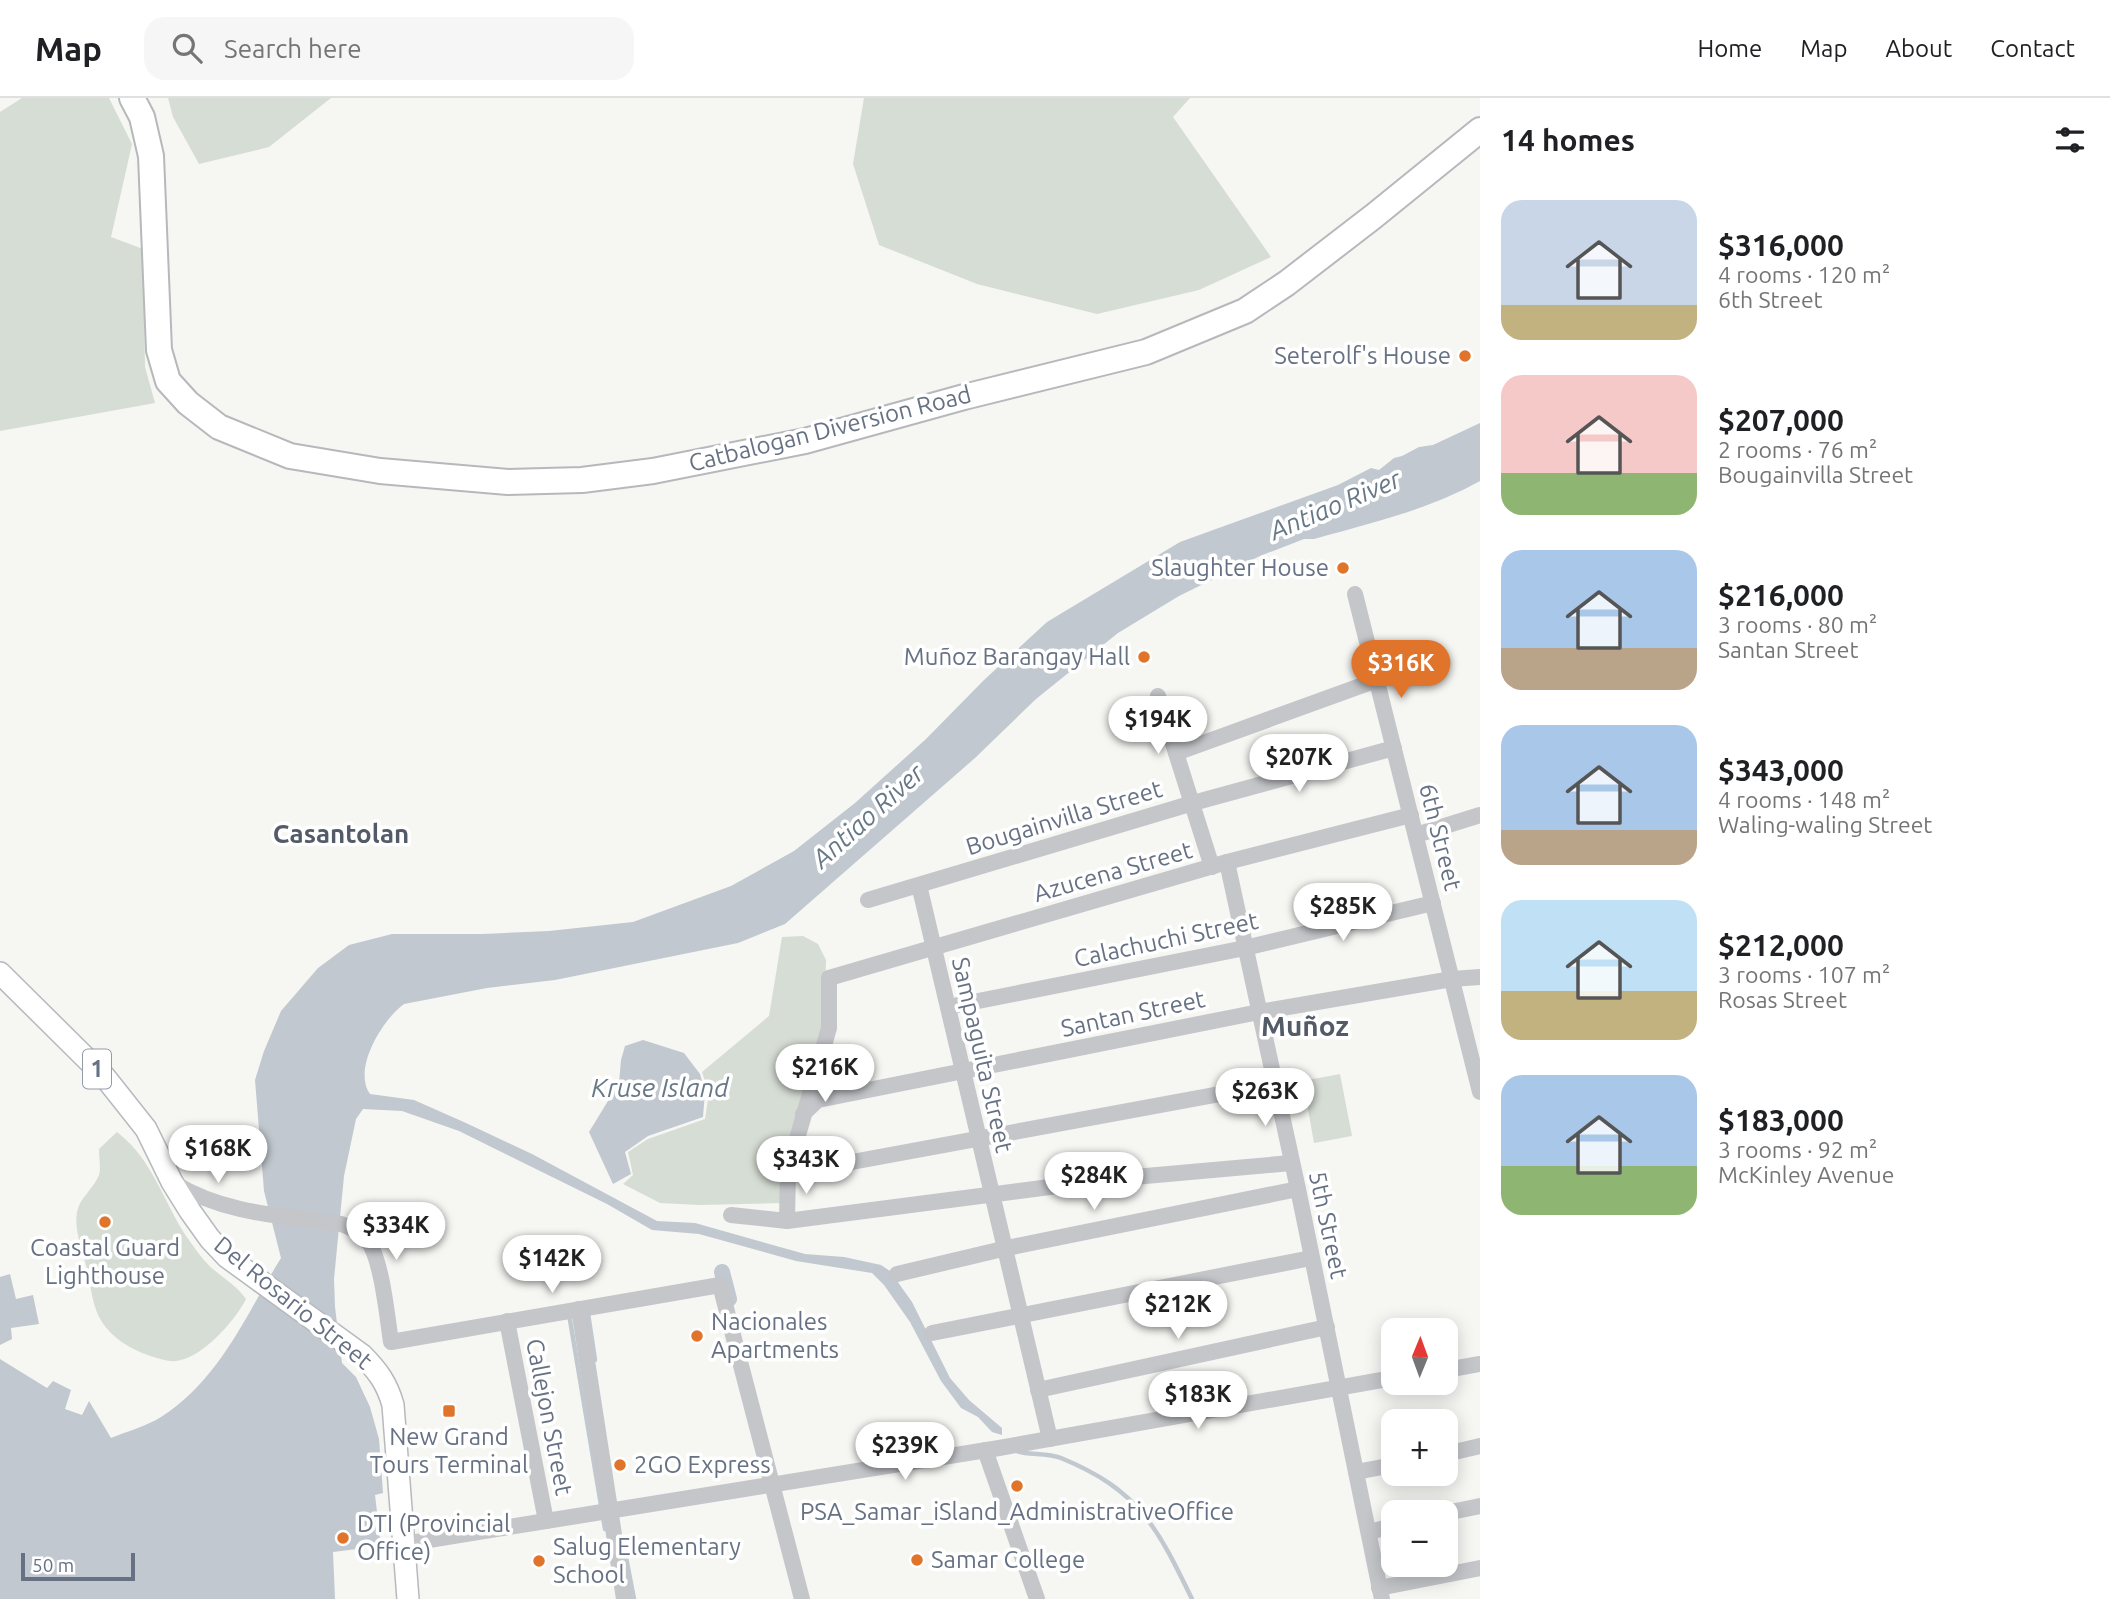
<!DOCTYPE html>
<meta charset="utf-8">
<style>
body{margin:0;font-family:Ubuntu,sans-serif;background:#f6f6f6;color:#202124;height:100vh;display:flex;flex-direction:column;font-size:26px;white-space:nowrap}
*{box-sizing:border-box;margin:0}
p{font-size:23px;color:#757577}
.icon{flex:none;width:38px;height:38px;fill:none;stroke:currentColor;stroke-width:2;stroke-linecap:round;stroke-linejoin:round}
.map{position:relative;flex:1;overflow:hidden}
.details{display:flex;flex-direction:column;background:#fff;width:630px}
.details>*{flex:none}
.needle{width:46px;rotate:1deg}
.controls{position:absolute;left:1381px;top:1220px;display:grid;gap:14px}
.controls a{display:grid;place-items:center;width:77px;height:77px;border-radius:14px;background:#fff;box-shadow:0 4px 18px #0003;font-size:35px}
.scale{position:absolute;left:21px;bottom:18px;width:114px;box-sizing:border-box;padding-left:7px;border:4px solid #667183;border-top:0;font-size:19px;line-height:24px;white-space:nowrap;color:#667183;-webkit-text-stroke:5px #fff;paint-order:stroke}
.price{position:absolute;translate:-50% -60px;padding:0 16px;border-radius:24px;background:#fff;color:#222;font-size:23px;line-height:46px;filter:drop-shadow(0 2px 4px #0008)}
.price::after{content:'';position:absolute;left:50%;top:42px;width:21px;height:16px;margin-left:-10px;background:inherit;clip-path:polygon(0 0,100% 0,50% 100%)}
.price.active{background:#df742a;color:#fff}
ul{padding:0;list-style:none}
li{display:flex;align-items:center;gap:21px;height:175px;padding:0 21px}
li span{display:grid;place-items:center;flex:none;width:196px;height:140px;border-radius:21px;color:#555}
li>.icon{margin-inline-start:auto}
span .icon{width:84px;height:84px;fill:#fffc;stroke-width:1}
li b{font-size:30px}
h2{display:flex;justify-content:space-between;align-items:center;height:84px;padding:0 21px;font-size:30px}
header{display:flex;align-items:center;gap:42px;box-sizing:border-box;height:98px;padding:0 35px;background:#fff;border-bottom:2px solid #e0e0e0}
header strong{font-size:33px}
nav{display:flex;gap:38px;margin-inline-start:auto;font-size:24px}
.search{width:490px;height:63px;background:#f6f6f6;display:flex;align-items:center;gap:18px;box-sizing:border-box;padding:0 24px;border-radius:21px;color:#757577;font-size:26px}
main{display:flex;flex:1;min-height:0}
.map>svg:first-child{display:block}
.green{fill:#d6ddd4}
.water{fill:#c1c8cf}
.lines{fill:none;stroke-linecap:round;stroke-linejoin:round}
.stream{stroke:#c1c8cf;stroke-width:4.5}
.canal{stroke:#c1c8cf;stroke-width:16}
.major-casing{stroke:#b7b9be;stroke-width:24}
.highway-casing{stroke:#b6b8bc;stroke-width:28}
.minor{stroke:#c4c6ca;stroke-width:16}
.major{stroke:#fff;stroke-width:21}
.highway{stroke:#fff;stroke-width:24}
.poi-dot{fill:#df742a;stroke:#fff;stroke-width:2.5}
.labels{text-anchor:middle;stroke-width:7;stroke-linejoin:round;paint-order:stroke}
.shield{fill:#fff;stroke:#949ca8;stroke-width:2}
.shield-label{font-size:23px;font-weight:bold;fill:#667183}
.poi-label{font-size:24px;fill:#667183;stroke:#fff;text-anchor:start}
.street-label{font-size:24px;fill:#667183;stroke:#fff}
.water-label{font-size:26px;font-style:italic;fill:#677886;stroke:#fff}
.neighbourhood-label{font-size:26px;font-weight:bold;fill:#535b68;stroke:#fff}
.quarter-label{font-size:28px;font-weight:bold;fill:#535b68;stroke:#fff}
</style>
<header>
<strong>Map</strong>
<div class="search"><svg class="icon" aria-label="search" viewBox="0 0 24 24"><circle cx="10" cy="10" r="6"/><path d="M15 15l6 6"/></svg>Search here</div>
<nav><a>Home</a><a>Map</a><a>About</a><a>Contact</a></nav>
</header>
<main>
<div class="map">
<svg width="1480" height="1501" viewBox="0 0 1480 1501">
<rect width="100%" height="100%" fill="#f6f6f3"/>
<g class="green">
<path d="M22,0H109L132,46L111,139L143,151L145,269L155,305L0,333V14Z"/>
<path d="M168,0H331L269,49L199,66L173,19Z"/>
<path d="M864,0H1190L1173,19L1271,159L1199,192L1097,216L977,186L879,147L853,66Z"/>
<path d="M803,838L818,846L826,862L824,930L782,1105L700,1107L660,1105L623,1086L633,1077L628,1054L648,1041L705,1021L709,995L702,974L769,918L782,839Z"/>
<path d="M1340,976L1352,1038L1314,1045L1303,983Z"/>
<path d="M117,1034C153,1062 162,1101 186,1138C194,1149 204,1164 214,1172C226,1182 237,1188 246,1201C235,1223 198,1266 170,1263C146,1259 116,1246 102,1224C91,1207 91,1185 86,1167C82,1152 74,1131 77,1114C79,1101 94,1090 99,1077C101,1070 99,1059 99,1051Z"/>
</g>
<g class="water">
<path d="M1480,325V383C1428,412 1371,425 1314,441H1304L1260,458L1179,498L1118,535L1036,601L975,660L785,826L738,845L555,882L487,890L404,906C383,921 352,971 370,996L414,1002L466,1025L532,1056L657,1123L695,1125L805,1156L844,1159L881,1167L890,1173L912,1204L950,1280L969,1302L1002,1330V1337L992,1334L978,1319L961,1310L941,1283L910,1224L884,1187L872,1175L796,1163L699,1136L652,1132L607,1106L459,1033L402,1013L363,1011L356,1021L344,1078L334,1181L335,1209L342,1265L356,1279L370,1309L379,1341L383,1395L375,1397L381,1448L333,1454L335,1501H0V1261L47,1290L53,1283L71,1292L65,1311L82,1317L89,1303L111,1340C128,1333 147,1328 161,1319C221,1280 245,1218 281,1160L264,1093L255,982L264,953L281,913L318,870L349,847L392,836H483L549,833L633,824L731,788L794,753L855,705L926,641L984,582L1047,524L1180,444L1338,387L1371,370L1379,372L1394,360L1402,358L1419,349L1433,347Z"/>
<path d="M643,942L684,955L700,976L705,994L703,1019L648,1038L625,1054L631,1076L613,1086L589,1034L619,985L621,962L625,948Z"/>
<path d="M10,1176L16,1201L33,1197L39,1226L11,1230L12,1241L0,1247V1179Z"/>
</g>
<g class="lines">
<g class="stream">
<path d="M588,1215L595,1262"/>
<path d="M569,1216L605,1431"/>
<path d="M1014,1352C1027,1358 1045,1354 1061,1360C1139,1392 1157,1429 1192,1501"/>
<path d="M623,1444L634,1501"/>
</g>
<path class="canal" d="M722,1174L729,1201"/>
<g class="major-casing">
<path id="major" d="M0,875L104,978L146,1031L172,1084L190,1113L210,1141L227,1159L362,1257C377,1272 387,1285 393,1307L408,1501"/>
</g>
<g class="highway-casing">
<path id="highway" d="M132,0L142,19L151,58L159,252L168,283L188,305L219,329L290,358L380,373L508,384L582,382L653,373L805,343L964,299L1146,254L1245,213L1287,185L1374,118L1480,32"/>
</g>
<g class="minor">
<path d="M1355,496L1480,994"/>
<path d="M1158,598L1212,769"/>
<path d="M1176,655L1377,582"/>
<path d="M1416,737L1480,717"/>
<path d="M1227,764L1298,1091L1382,1501"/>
<path d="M919,787L1050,1341"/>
<path d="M868,802L1193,705L1394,650"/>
<path d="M948,909L1245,850L1433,805"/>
<path d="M803,1016L818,1002L1259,914L1452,881L1480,879"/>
<path d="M852,1064L1274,986"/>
<path d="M174,1085C224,1116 284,1118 341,1126C351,1130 362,1134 368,1143C382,1163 387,1218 391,1244L720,1187L802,1501"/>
<path d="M731,1117L787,1123L1112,1081L1291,1065"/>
<path d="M787,1123L788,1072L829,930V880L1227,764L1411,717"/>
<path d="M897,1176L1007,1150L1298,1091"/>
<path d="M579,1211L624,1501"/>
<path d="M507,1223L546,1423"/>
<path d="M932,1235L1311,1160"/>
<path d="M1446,1272L1480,1266"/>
<path d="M1038,1292L1327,1229"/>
<path d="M985,1352L1037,1501"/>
<path d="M1446,1356L1480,1348"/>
<path d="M1356,1374L1393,1367"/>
<path d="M1446,1415L1480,1408"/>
<path d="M1369,1434L1393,1428"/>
<path d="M404,1446L999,1350L1393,1280"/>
<path d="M1379,1490L1480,1470"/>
</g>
<use href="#major" class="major"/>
<use href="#highway" class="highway"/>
</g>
<g class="poi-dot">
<circle cx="1465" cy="258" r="7"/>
<circle cx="1343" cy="470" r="7"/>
<circle cx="1144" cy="559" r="7"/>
<circle cx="105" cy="1124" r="7"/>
<circle cx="697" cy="1238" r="7"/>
<rect x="442" y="1306" width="14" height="14" rx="3.5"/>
<circle cx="620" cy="1367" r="7"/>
<circle cx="1017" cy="1388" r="7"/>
<circle cx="343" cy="1440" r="7"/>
<circle cx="917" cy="1462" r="7"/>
<circle cx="539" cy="1463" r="7"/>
</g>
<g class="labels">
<rect class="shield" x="83" y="951.5" width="28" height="39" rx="5"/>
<g class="shield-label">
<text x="97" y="979">1</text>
</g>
<g class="poi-label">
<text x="1451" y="266" text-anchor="end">Seterolf's House</text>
<text x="1329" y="478" text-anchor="end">Slaughter House</text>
<text x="1130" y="567" text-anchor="end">Muñoz Barangay Hall</text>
<text x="105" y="1158" text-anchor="middle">Coastal Guard<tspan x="105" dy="28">Lighthouse</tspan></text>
<text x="711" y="1232">Nacionales<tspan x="711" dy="28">Apartments</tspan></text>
<text x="449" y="1347" text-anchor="middle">New Grand<tspan x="449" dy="28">Tours Terminal</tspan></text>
<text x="634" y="1375">2GO Express</text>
<text x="1017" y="1422" text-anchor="middle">PSA_Samar_iSland_AdministrativeOffice</text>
<text x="357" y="1434">DTI (Provincial<tspan x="357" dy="28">Office)</tspan></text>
<text x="553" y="1457">Salug Elementary<tspan x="553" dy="28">School</tspan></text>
<text x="931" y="1470">Samar College</text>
</g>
<g class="street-label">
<text transform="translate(830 331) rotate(-14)" y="8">Catbalogan Diversion Road</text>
<text transform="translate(1064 720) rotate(-17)" y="8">Bougainvilla Street</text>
<text transform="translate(1440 739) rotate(76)" y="8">6th Street</text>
<text transform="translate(1113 774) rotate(-16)" y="8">Azucena Street</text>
<text transform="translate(1166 842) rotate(-12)" y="8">Calachuchi Street</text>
<text transform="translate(1133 916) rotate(-12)" y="8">Santan Street</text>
<text transform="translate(982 957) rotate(77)" y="8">Sampaguita Street</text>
<text transform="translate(1328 1127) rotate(78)" y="8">5th Street</text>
<text transform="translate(293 1205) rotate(39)" y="8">Del Rosario Street</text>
<text transform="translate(549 1319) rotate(79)" y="8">Callejon Street</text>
</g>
<g class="water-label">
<text transform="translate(1335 407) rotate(-23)" y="9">Antiao River</text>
<text transform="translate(868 718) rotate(-42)" y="9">Antiao River</text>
<text x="660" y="999">Kruse Island</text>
</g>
<g class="neighbourhood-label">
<text x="341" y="745">Casantolan</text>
</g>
<g class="quarter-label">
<text x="1305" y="938">Muñoz</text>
</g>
</g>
</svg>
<div class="controls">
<a><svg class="needle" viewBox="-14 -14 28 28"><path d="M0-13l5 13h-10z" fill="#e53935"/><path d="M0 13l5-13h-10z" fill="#757577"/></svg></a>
<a>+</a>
<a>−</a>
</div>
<div class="scale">50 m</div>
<b class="price active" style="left:1401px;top:602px">$316K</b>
<b class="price" style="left:1158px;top:658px">$194K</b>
<b class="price" style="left:1299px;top:696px">$207K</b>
<b class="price" style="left:1343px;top:845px">$285K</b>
<b class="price" style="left:825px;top:1006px">$216K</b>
<b class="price" style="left:1265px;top:1030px">$263K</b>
<b class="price" style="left:218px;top:1087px">$168K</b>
<b class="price" style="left:806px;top:1098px">$343K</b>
<b class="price" style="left:1094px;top:1114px">$284K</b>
<b class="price" style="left:396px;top:1164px">$334K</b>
<b class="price" style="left:552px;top:1197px">$142K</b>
<b class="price" style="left:1178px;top:1243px">$212K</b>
<b class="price" style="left:1198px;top:1333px">$183K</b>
<b class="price" style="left:905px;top:1384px">$239K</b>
</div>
<section class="details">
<h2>14 homes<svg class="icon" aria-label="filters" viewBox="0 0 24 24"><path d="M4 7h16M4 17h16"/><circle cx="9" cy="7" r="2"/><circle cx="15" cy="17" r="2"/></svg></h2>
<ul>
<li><span style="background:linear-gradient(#c9d6e8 75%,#c2b280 0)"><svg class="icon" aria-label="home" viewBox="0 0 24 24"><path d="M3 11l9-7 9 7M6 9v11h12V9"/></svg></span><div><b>$316,000</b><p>4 rooms · 120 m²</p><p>6th Street</p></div></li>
<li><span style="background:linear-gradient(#f6c9c9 70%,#8fb573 0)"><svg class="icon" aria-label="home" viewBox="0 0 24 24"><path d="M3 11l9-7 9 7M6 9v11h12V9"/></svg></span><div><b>$207,000</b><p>2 rooms · 76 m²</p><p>Bougainvilla Street</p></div></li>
<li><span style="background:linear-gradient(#a9c7e8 70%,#b9a48a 0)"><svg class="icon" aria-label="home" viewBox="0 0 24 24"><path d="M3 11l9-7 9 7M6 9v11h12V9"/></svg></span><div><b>$216,000</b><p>3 rooms · 80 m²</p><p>Santan Street</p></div></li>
<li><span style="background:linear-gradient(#a9c7e8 75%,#b9a48a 0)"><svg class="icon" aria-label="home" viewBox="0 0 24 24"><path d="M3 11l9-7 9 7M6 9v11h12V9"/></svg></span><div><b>$343,000</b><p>4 rooms · 148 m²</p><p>Waling-waling Street</p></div></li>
<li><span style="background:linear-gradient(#bfe0f5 65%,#c2b280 0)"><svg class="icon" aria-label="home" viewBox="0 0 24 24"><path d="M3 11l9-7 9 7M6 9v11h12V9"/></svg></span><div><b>$212,000</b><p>3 rooms · 107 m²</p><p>Rosas Street</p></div></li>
<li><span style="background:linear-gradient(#a9c7e8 65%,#8fb573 0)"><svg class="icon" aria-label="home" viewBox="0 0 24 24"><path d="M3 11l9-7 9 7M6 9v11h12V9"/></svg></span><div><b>$183,000</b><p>3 rooms · 92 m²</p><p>McKinley Avenue</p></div></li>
</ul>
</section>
</main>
